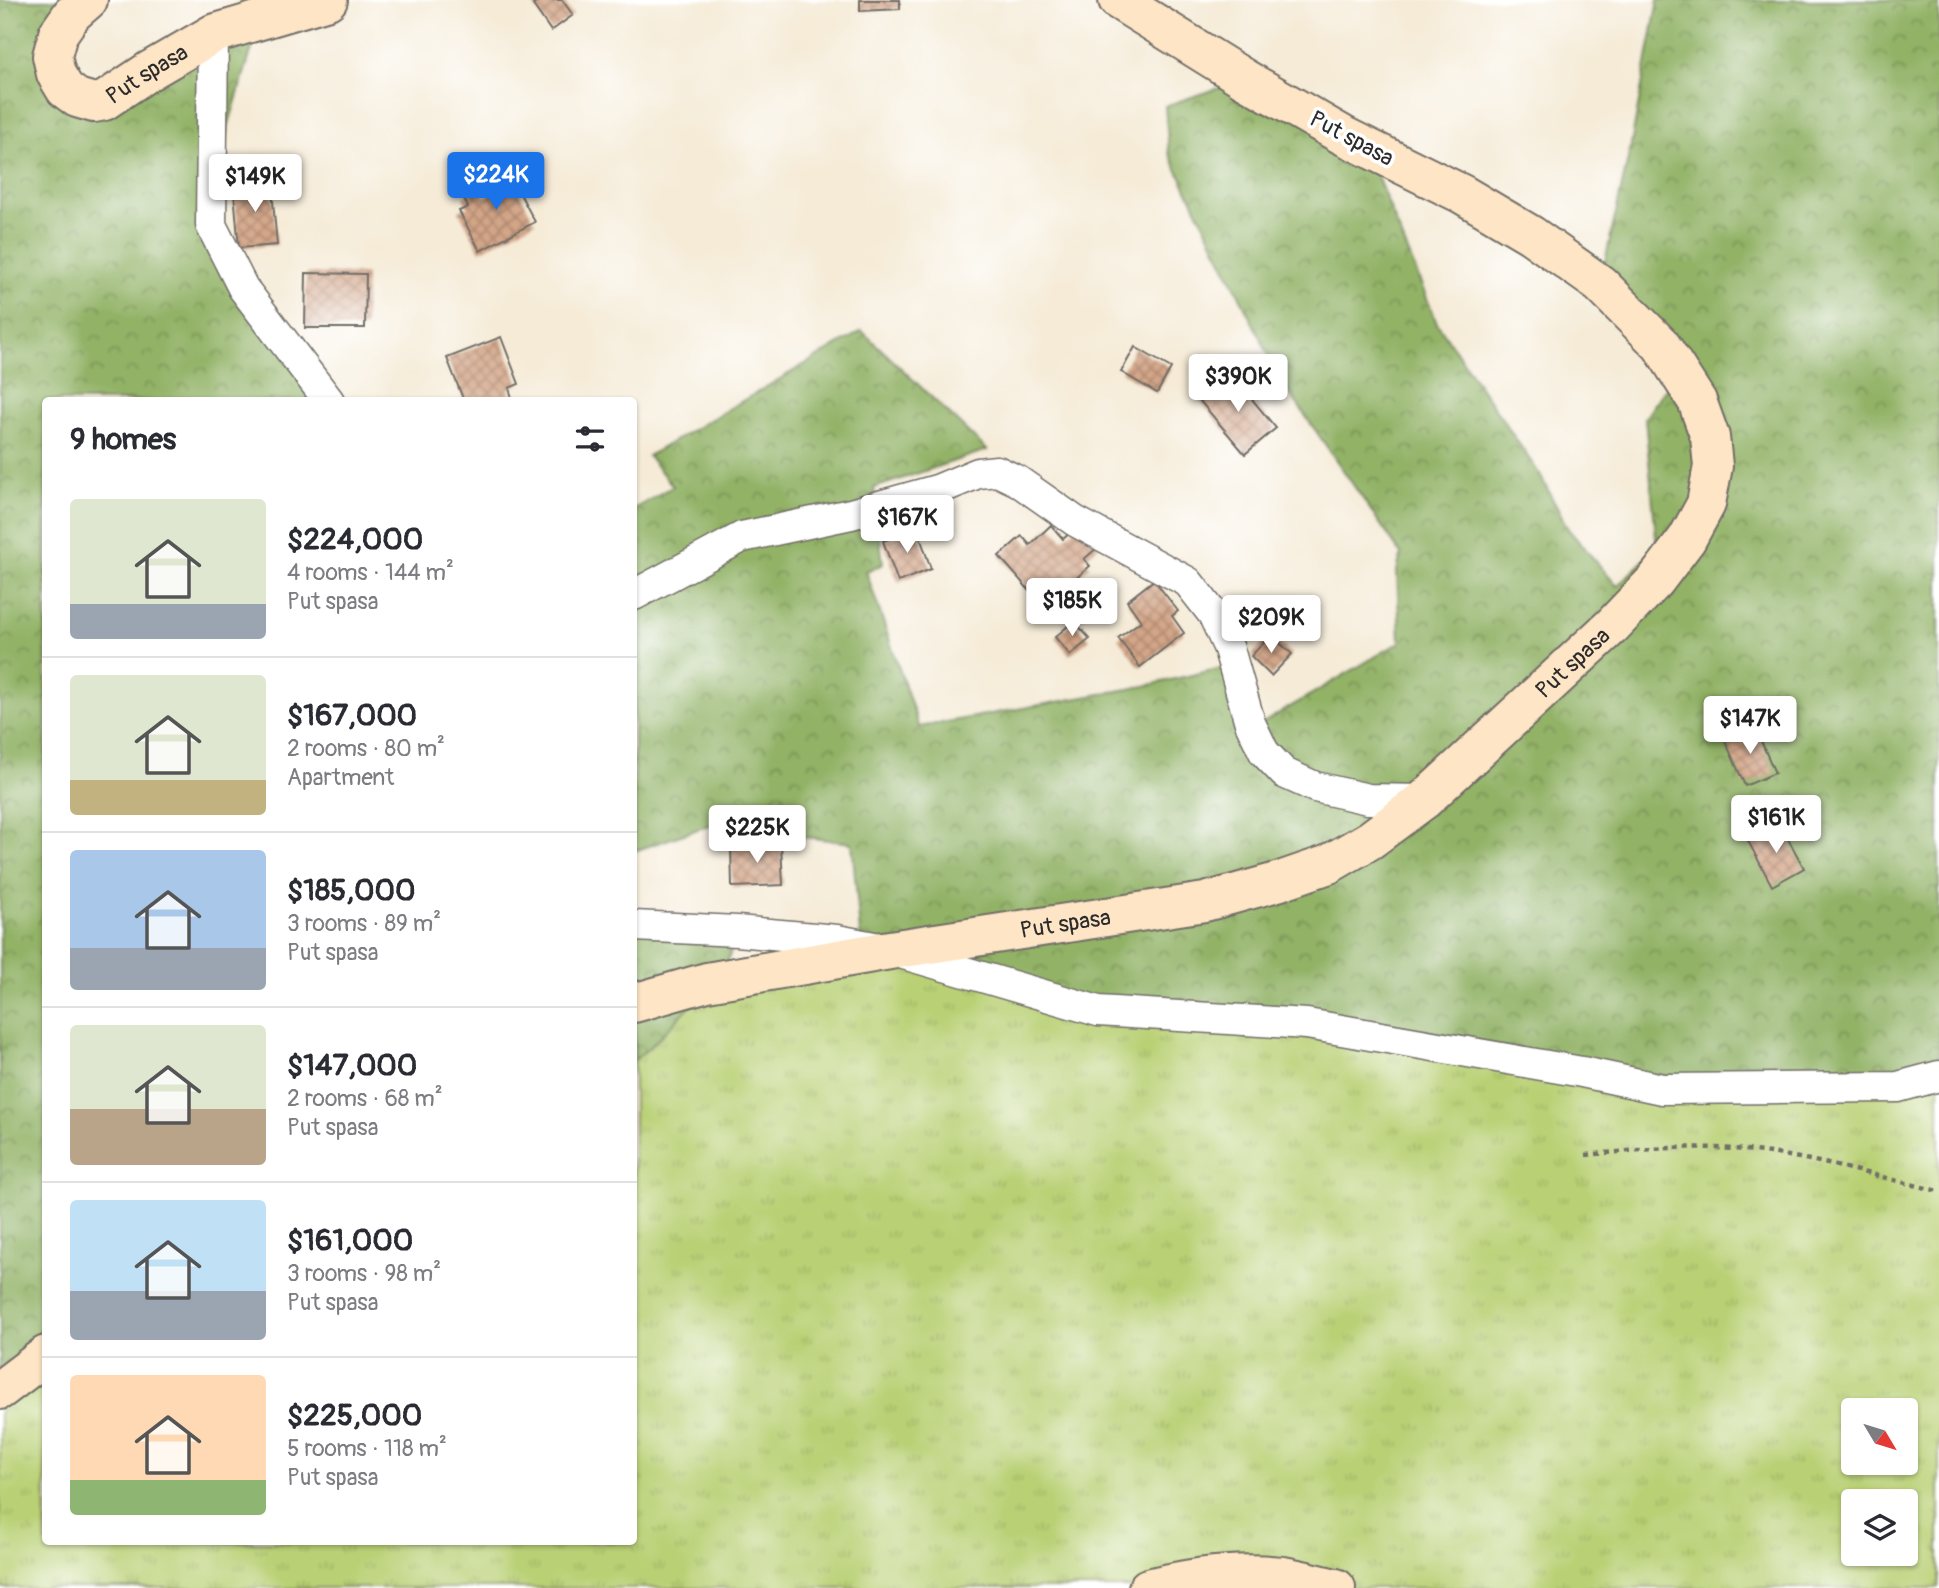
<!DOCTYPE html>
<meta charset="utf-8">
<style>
body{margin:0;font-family:Pangolin,sans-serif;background:#f7f7f7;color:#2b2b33;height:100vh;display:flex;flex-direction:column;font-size:26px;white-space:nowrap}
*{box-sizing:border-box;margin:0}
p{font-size:23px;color:#7c7c81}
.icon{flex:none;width:38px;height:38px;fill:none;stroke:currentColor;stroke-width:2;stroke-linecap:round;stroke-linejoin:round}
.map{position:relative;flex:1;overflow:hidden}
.drawer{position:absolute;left:42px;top:397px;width:595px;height:1148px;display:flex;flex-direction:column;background:#fff;border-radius:7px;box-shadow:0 2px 5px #0004}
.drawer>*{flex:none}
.needle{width:46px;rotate:128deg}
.tools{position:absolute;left:1841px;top:1398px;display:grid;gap:14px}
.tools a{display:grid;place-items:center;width:77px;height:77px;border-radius:7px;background:#fff;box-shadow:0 2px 5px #0004;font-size:35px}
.price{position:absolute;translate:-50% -60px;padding:0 16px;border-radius:7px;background:#fff;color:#222;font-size:23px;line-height:46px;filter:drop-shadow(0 2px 4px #0008)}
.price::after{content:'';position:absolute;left:50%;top:42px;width:21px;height:16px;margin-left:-10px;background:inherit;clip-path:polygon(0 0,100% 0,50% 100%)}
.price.selected{background:#1a73e8;color:#fff}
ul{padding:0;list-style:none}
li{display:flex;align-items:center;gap:21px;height:175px;padding:0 28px}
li+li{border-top:2px solid #e1e1e2}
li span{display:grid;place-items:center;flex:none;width:196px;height:140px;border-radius:7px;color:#555}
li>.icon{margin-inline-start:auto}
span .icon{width:84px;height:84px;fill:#fffc;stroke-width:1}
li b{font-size:30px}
h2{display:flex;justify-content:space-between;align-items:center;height:84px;padding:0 28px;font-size:30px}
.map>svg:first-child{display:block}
.grass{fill:url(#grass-tufts);stroke:#727e50;stroke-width:2;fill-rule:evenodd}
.forest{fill:url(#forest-crowns);stroke:#5e6e48;stroke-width:2}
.building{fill:url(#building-cross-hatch)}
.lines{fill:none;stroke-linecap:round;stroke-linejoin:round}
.street-casing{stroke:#726e67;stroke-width:33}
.secondary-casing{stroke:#726e67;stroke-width:42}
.path{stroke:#726e67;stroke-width:4.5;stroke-dasharray:5 5;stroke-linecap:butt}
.street{stroke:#fff;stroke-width:30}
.secondary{stroke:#fde5c5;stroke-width:38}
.labels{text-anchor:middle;stroke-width:7;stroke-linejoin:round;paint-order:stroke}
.street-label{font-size:23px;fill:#2b2b2b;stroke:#fff}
</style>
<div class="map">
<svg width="1939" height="1588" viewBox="0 0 1939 1588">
<defs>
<pattern id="grass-tufts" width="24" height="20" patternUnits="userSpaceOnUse" patternTransform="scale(1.75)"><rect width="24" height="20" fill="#b9d074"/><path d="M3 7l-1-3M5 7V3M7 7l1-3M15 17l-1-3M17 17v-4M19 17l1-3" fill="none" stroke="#9fb365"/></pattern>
<pattern id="forest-crowns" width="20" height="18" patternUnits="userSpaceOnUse" patternTransform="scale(1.75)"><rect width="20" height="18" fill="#92b266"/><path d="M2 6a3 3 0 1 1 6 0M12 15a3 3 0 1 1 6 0" fill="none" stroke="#779154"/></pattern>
<pattern id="building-cross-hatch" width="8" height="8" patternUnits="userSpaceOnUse" patternTransform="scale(1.75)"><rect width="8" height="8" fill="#d4a688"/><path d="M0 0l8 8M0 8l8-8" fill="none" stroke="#ac876f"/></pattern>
</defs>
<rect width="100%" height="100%" fill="#fff"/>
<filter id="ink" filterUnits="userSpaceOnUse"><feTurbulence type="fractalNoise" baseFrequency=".0143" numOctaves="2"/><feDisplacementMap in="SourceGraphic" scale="14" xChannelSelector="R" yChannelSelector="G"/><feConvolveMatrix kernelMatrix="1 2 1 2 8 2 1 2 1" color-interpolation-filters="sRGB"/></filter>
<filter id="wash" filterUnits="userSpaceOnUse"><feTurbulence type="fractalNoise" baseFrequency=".00686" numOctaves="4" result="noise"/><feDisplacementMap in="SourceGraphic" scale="28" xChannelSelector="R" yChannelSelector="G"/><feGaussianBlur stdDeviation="1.57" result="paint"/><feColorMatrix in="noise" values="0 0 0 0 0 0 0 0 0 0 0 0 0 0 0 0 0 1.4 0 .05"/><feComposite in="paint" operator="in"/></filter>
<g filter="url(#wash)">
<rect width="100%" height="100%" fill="#f5ebd7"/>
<path class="grass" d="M791,954L1939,1073V1588H0V1370L45,1336L46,1542H634V1060L650,1047L725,970ZM1853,1410H1906V1463H1853ZM1853,1502H1906V1554H1853Z"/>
<g class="forest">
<path d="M0,0H98L66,33L78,90L260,22L213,176L211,225L329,401H46V1336L0,1370Z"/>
<path d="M1658,0H1939V1073L1898,1087L1582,1072L1098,1011L861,944L852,843L710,825L634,851V509L673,486L648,456L862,331L987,450L874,488L883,564L866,571L919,727L1145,686L1226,667L1251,730L1400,642L1397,571L1401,554L1282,382L1169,153L1165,106L1245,79L1365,147L1437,323L1540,475L1568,529L1617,586L1657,548L1645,418L1679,370L1600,284L1630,150Z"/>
<path d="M634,926L737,931L725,970L650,1047L634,1060Z"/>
</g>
<g id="blocks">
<g class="building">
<path d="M539,0H562L573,15L551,31L533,5Z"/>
<path d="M860,0H900V9L860,11Z"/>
<path d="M508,171L535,222L480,251L459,211L468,207L463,197L480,188L485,197L490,195L484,184Z"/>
<path d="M271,179L277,245L239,248L233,182Z"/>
<path d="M306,273L366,274L365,328H305Z"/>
<path d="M501,337L519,384L509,388L513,401H464L447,358Z"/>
<path d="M1135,347L1171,368L1157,393L1121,372Z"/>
<path d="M1231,374L1276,428L1245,454L1199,400Z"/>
<path d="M1084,521L1103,543L1084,559L1090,566L1044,607L999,556L1022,536L1030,545L1051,525L1063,539Z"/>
<path d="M917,528L931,569L898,582L883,541Z"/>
<path d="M1154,580L1178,611L1172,616L1184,633L1140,667L1118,638L1141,621L1127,601Z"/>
<path d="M1074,621L1090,639L1070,655L1055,637Z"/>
<path d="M1271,635L1292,654L1271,676L1251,656Z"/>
<path d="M1754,725L1775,773L1745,786L1724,738Z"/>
<path d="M1780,824L1804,868L1772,886L1748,841Z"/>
<path d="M781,844L783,885L732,887L731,845Z"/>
</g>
</g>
</g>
<g filter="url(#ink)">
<use href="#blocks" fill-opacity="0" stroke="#726e67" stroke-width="2"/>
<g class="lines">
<g class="street-casing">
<g id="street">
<path d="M213,34L211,225L243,288L329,401"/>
<path d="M634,595L742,537L851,514L937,490L978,473L997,471L1018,481L1075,521L1188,582L1213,614L1229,649L1250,723L1264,752L1284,773L1315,787L1368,799L1424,800"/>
<path d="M634,926L737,931L837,940L890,950L1098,1011L1307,1024L1582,1072L1662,1089L1898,1087L1939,1076"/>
</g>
</g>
<g class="secondary-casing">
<g id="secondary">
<path id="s1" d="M88,0L72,14L58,34L52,56L56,74L65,89L77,98L94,103L104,101L149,71L213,34L328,0"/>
<path id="s2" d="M634,1003L707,982L890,950L1205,902L1277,882L1329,864L1370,840L1424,800L1612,626L1656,580L1687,539L1706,504L1713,466L1710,437L1697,401L1661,345L1600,284L1531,235L1462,194L1344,136L1245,79L1118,0"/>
<path d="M0,1390L46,1355"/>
<path d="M1148,1588C1191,1577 1238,1571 1283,1576C1300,1579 1318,1584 1336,1588"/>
</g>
</g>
<path class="path" d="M1586,1155C1629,1151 1671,1146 1714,1148C1790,1150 1866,1174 1939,1191"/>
<use href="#street" class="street"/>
<use href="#secondary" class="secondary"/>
</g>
</g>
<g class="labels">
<g class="street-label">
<text dy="8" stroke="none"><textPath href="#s1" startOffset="198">Put spasa</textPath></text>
<text transform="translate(1352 138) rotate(28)" y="8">Put spasa</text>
<text dy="8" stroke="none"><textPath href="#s2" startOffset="1027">Put spasa</textPath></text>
<text dy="8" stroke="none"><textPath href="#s2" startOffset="439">Put spasa</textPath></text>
</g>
</g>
</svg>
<div class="tools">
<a><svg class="needle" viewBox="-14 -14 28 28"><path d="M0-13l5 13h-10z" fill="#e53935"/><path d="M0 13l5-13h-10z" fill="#7c7c81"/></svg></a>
<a><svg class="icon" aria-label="layers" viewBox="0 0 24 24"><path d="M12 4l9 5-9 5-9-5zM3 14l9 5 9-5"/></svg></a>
</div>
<b class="price selected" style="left:496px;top:212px">$224K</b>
<b class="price" style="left:255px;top:214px">$149K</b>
<b class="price" style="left:1238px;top:414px">$390K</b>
<b class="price" style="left:907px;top:555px">$167K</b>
<b class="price" style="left:1072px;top:638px">$185K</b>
<b class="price" style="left:1271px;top:655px">$209K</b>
<b class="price" style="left:1750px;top:756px">$147K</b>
<b class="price" style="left:1776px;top:855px">$161K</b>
<b class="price" style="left:757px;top:865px">$225K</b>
<section class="drawer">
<h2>9 homes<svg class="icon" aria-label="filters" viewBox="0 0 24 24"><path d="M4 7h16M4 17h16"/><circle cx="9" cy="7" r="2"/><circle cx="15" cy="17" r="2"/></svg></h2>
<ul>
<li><span style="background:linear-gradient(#dfe7d0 75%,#9aa5b1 0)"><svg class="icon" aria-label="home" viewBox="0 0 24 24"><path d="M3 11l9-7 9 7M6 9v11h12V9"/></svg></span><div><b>$224,000</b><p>4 rooms · 144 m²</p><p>Put spasa</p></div></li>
<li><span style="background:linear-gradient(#dfe7d0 75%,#c2b280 0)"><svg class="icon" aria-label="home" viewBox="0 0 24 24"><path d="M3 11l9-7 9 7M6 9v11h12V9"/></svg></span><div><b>$167,000</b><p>2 rooms · 80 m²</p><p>Apartment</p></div></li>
<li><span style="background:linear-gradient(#a9c7e8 70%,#9aa5b1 0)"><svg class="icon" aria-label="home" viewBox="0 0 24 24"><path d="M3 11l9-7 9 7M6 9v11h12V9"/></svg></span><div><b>$185,000</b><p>3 rooms · 89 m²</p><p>Put spasa</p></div></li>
<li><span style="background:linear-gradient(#dfe7d0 60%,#b9a48a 0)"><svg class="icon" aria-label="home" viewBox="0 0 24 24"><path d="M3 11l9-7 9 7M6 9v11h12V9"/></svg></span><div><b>$147,000</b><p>2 rooms · 68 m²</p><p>Put spasa</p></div></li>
<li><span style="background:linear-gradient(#bfe0f5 65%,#9aa5b1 0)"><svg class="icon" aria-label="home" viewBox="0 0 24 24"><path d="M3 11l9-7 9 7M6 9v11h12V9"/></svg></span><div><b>$161,000</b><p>3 rooms · 98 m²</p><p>Put spasa</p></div></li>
<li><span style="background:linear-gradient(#ffd9b3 75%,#8fb573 0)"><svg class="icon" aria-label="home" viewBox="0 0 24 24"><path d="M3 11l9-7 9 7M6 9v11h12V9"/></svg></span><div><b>$225,000</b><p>5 rooms · 118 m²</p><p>Put spasa</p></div></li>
</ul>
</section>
</div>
